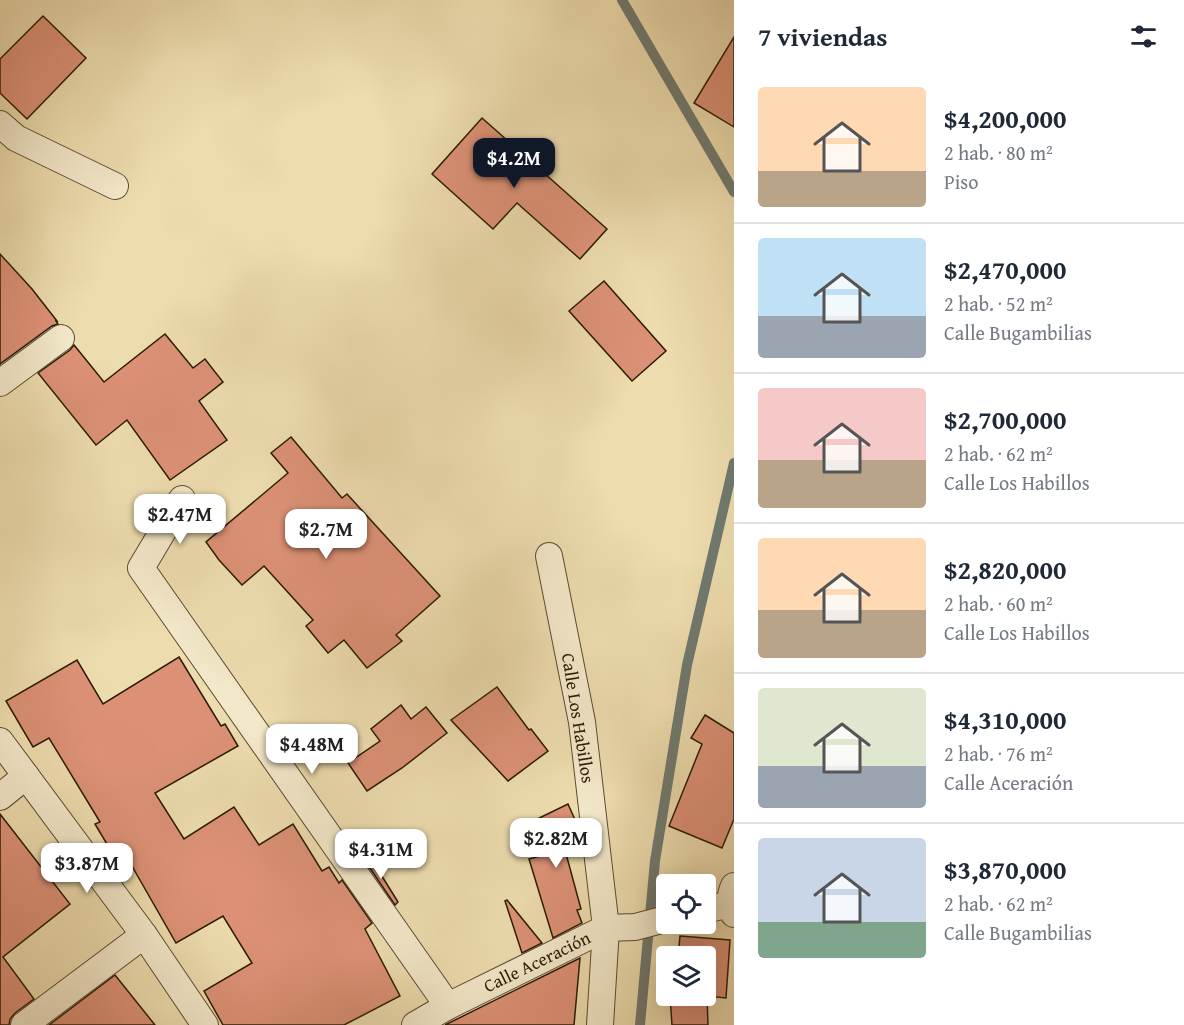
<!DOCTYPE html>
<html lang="es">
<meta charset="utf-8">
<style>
body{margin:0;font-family:"Gentium Book Plus",serif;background:#f6f6f7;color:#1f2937;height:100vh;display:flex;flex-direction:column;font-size:22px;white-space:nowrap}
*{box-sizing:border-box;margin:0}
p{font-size:20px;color:#747a83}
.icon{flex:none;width:33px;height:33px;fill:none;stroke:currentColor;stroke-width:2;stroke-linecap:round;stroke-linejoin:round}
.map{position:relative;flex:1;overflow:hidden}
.drawer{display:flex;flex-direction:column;background:#fff;width:450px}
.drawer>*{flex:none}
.fabs{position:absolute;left:656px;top:874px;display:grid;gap:12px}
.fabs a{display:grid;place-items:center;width:60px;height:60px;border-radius:6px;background:#fff;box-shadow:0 6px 24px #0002;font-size:30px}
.price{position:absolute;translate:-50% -51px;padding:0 14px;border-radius:12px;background:#fff;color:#222;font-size:20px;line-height:39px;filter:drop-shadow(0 2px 3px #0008)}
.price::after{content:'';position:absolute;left:50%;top:36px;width:18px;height:14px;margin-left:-9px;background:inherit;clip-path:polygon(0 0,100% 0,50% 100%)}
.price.current{background:#111827;color:#fff}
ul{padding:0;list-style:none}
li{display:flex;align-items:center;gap:18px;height:150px;padding:0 24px}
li+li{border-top:2px solid #e0e1e3}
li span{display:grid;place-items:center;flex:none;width:168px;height:120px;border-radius:6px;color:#555}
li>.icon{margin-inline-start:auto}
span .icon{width:72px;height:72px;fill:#fffc;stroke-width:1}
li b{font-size:26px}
h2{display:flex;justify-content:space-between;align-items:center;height:72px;padding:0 24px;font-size:26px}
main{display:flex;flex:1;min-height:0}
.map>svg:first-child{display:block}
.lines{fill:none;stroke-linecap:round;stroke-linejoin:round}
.stream{stroke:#707a70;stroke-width:10}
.building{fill:#dc9176;stroke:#2a1b06;stroke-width:1.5}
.minor-casing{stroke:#5b4b30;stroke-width:28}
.minor{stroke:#f3e8ca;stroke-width:26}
.labels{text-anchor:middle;stroke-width:5;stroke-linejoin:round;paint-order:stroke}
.street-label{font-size:18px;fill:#2a1b06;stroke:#f3e8ca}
</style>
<main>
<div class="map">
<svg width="734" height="1025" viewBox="0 0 734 1025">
<rect width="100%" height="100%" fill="#eddcae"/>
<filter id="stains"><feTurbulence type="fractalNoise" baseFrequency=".00333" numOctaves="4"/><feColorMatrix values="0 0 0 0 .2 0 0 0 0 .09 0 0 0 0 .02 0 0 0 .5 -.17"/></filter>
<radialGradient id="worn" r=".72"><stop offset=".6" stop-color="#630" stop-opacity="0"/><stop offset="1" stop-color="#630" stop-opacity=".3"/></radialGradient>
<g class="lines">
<g class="stream">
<path d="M622,0L734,192"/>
<path d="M640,1025L655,861L687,665L734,463"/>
</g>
</g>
<g class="building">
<path d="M43,16L86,58L27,119L0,93V59Z"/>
<path d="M734,37V127L694,103Z"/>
<path d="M482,118L607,229L580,259L517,203L493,229L432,174Z"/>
<path d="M0,254L32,289L57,321H56L58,324L52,326L0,364Z"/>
<path d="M604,281L666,351L632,381L569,311Z"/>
<path d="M165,334L193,368L205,359L223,382L199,401L227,440L170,480L127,420L96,445L38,373L70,350L74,345L104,382Z"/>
<path d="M291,437L342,498L347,494L440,596L396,635L402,641L367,668L344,640L328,653L306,626L313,620L264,566L242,585L219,560L206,542L288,473L271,453Z"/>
<path d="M179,657L221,726L225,724L238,746L155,793L184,839L234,807L259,845L293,824L322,871L329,867L339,883L342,880L372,923L365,929L400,996L344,1025H223L204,991L252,963L223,916L176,943L129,861L120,866L95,824L100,822L49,738L33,747L6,701L77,660L103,704Z"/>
<path d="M497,687L529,730L531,729L548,751L508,781L451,720Z"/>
<path d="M401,705L411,719L426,707L447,733L402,768L367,791L348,763L380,741L371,729Z"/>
<path d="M705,715L734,733V819L722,848L669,826L702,744L691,738Z"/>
<path d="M568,804L580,831L562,839L581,909L577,910L582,923L553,938L529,859L540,856L529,834V823Z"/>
<path d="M0,814L70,904L3,957L34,999L15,1013L10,1019L9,1025H0Z"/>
<path d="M370,857L398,902L395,905L365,861Z"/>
<path d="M507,900L542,943L522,953L505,901Z"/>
<path d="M680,936L730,940L726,998L707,996L708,1025H672L670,996H705V957H678Z"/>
<path d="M580,958L574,1025H445L562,967Z"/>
<path d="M115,975L155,1025H49Z"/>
</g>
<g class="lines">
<g class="minor-casing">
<g id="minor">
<path d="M0,124L16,138L115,186"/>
<path d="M0,383L61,338"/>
<path d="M182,499L141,568L448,1006"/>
<path d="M549,556L582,722L606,928L600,1025"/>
<path d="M0,741L144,935L205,1025"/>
<path d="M0,797L26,776"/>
<path d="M734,886C729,897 730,904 734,914"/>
<path d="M705,910L730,904"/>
<path d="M24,1025L144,935"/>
<path d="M415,1025L448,1006L606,928L635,927L666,919"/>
</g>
</g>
<use href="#minor" class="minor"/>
</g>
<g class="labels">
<g class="street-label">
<text transform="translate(578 718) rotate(81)" y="6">Calle Los Habillos</text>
<text transform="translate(537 962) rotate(-26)" y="6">Calle Aceración</text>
</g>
</g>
<rect width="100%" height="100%" filter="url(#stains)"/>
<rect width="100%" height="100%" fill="url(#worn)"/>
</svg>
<div class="fabs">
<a><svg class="icon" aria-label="locate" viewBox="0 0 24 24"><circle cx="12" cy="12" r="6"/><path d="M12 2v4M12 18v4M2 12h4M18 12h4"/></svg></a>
<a><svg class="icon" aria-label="layers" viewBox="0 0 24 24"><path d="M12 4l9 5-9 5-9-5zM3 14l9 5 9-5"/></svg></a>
</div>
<b class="price current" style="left:514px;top:189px">$4.2M</b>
<b class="price" style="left:180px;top:545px">$2.47M</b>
<b class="price" style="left:326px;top:560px">$2.7M</b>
<b class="price" style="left:312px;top:775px">$4.48M</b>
<b class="price" style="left:556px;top:869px">$2.82M</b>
<b class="price" style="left:381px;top:880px">$4.31M</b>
<b class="price" style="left:87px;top:894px">$3.87M</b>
</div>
<section class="drawer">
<h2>7 viviendas<svg class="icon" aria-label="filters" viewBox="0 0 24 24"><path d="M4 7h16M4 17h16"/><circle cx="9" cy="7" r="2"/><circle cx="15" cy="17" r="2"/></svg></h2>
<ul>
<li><span style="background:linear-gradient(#ffd9b3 70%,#b9a48a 0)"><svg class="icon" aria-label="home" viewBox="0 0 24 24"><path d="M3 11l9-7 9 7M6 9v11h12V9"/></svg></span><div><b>$4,200,000</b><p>2 hab. · 80 m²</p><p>Piso</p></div></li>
<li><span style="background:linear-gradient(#bfe0f5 65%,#9aa5b1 0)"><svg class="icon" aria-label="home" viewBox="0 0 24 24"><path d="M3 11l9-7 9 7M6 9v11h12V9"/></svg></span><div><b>$2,470,000</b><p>2 hab. · 52 m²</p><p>Calle Bugambilias</p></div></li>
<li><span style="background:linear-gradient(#f6c9c9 60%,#b9a48a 0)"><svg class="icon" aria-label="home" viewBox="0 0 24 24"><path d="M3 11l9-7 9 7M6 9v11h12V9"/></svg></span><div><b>$2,700,000</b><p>2 hab. · 62 m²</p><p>Calle Los Habillos</p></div></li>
<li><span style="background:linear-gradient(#ffd9b3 60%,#b9a48a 0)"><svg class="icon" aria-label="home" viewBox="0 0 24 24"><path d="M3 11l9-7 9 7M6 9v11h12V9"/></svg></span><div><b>$2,820,000</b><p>2 hab. · 60 m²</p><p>Calle Los Habillos</p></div></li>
<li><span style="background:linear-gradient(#dfe7d0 65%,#9aa5b1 0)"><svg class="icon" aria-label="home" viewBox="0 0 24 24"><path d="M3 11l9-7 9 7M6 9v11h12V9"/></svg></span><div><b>$4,310,000</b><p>2 hab. · 76 m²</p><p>Calle Aceración</p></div></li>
<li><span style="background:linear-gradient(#c9d6e8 70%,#7fa58c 0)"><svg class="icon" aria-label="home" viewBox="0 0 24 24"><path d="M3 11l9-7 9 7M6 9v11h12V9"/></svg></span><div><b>$3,870,000</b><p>2 hab. · 62 m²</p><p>Calle Bugambilias</p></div></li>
</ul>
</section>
</main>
